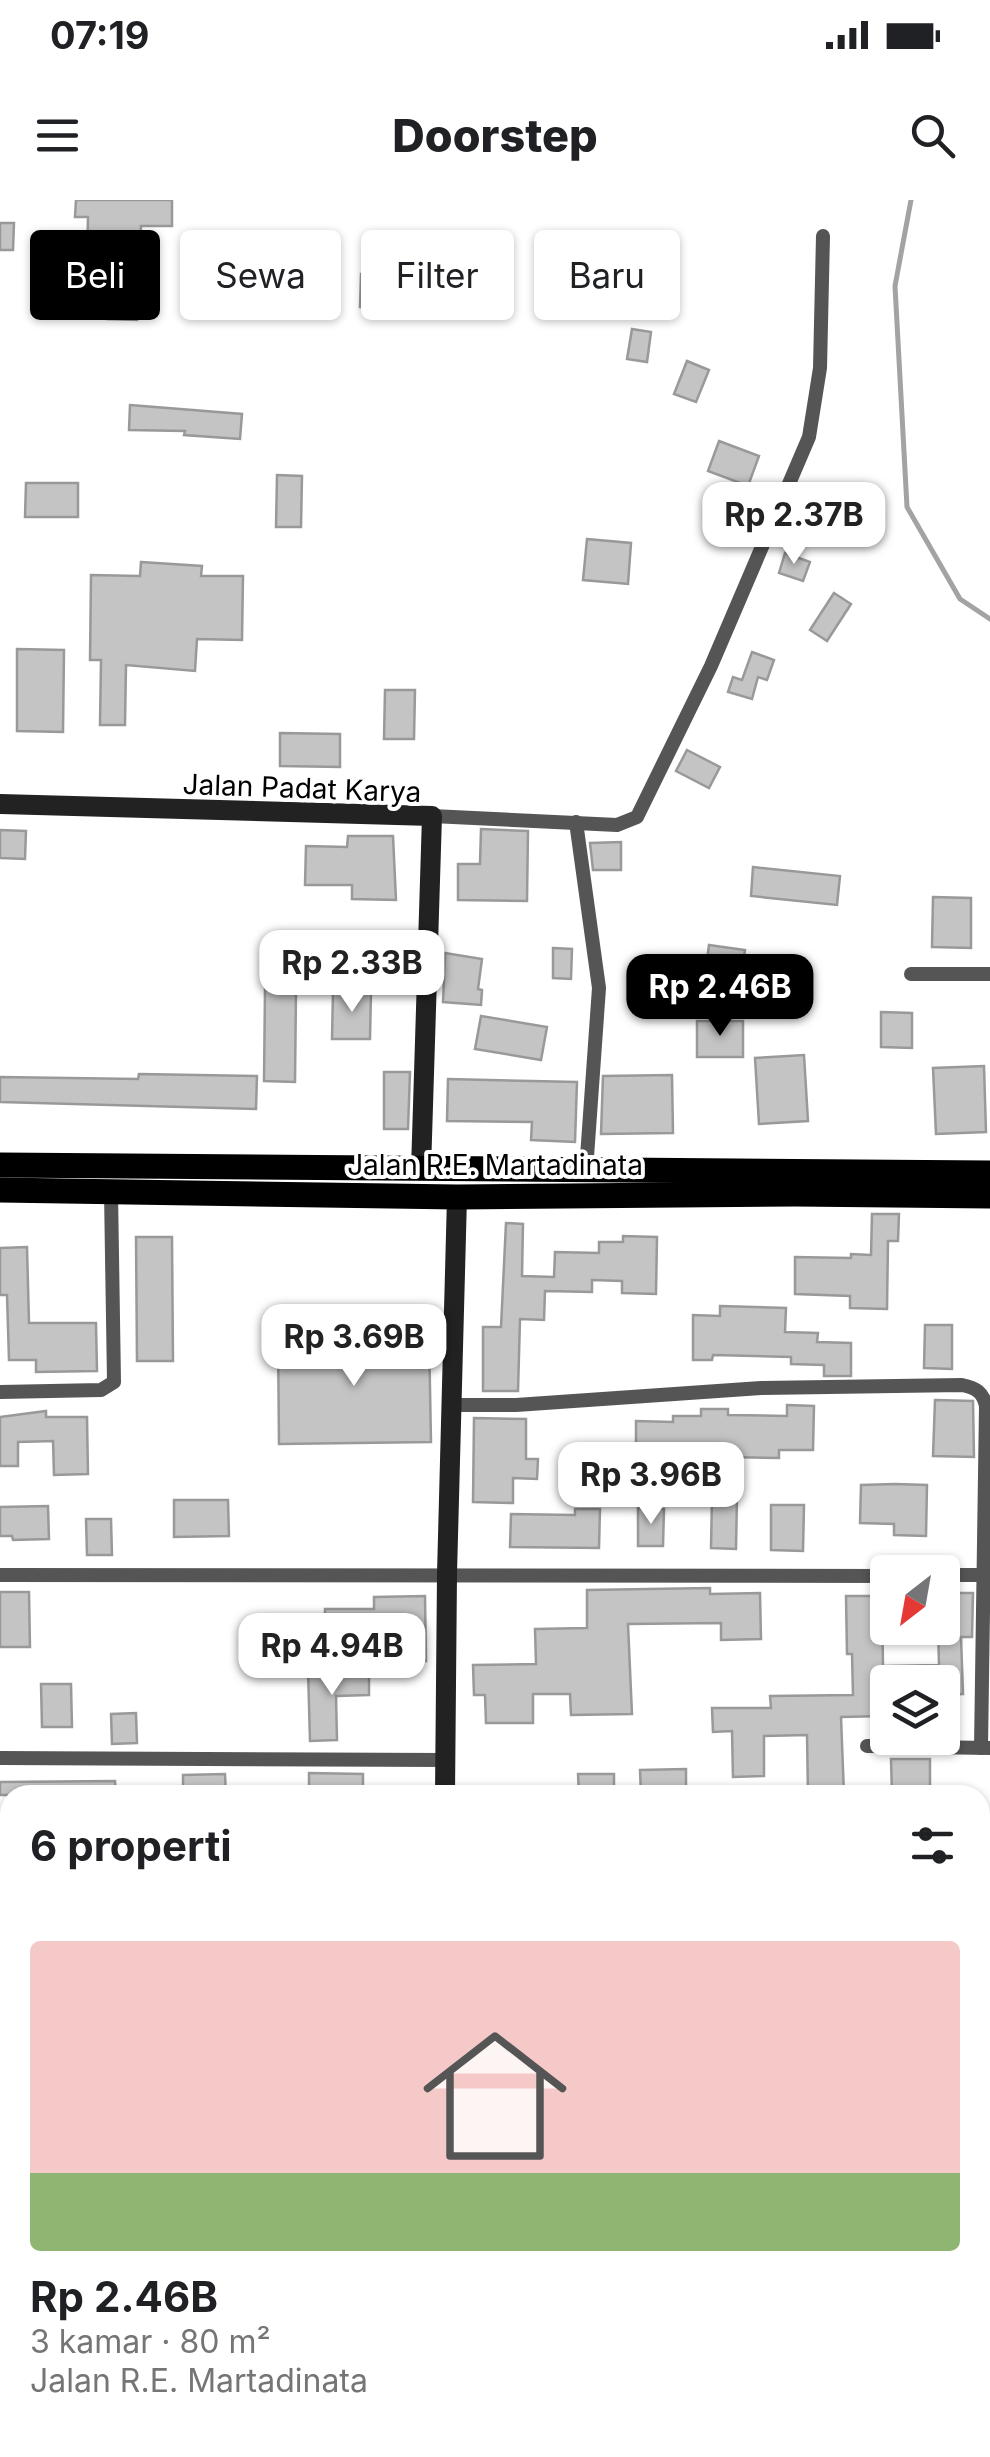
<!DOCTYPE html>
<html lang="id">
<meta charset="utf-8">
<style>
body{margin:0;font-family:Inter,sans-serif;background:#f2f2f2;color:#202124;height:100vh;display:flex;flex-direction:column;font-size:38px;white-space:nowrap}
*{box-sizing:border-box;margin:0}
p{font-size:32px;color:#757577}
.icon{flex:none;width:55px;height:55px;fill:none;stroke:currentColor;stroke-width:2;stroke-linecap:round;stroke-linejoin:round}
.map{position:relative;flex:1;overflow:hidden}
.drawer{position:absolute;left:0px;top:1585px;width:990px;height:672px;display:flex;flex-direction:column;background:#fff;border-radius:30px 30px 0 0;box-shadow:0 2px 8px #0004}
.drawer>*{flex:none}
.hud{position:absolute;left:30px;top:30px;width:930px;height:90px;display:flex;gap:20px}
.needle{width:65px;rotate:211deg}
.buttons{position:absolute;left:870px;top:1355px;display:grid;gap:20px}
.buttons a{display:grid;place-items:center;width:90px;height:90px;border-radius:10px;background:#fff;box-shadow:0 2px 8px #0004;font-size:50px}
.price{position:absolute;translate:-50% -85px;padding:0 22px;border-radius:20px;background:#fff;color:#222;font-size:32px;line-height:65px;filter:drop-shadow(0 2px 5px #0008)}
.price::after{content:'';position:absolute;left:50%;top:60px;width:30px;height:22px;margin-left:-15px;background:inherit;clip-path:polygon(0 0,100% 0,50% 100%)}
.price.current{background:#000;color:#fff}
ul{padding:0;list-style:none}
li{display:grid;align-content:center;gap:20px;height:530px;padding:0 30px}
li span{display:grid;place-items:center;height:310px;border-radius:10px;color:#555}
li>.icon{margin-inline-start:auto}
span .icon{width:180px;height:180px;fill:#fffc;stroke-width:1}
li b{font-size:42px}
h2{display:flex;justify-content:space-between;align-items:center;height:120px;padding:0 30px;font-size:42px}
.pill{padding:0 35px;border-radius:10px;background:#fff;box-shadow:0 2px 8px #0004;font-size:35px;line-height:90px}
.pill.current{background:#000;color:#fff}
.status{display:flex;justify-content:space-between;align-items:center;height:70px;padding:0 50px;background:#fff;direction:ltr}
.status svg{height:28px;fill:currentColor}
header{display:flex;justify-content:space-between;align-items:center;height:130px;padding:0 30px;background:#fff;font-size:45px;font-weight:800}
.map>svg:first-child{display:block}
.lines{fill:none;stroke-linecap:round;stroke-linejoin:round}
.stream{stroke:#a3a3a3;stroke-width:5}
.building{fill:#c4c4c4;stroke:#999;stroke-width:2.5}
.street{stroke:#555;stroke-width:14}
.secondary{stroke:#222;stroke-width:20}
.highway{stroke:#000;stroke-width:25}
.labels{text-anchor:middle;stroke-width:8;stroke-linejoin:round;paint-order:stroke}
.street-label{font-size:28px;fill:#000;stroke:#fff}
</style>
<div class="status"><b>07:19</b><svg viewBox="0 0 49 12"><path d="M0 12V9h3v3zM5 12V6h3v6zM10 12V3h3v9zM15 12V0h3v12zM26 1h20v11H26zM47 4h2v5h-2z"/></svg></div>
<header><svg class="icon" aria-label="menu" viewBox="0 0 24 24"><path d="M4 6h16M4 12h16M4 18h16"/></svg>Doorstep<svg class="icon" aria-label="search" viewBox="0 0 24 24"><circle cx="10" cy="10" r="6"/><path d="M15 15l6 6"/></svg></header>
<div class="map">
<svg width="990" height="2257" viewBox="0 0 990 2257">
<rect width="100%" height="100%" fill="#fff"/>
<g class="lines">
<path class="stream" d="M911,0L895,86L907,307L960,399L990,419"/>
</g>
<g class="building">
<path d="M76,0H172V26H141L137,120L107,119V60H87L88,17H75Z"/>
<path d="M0,23H14L13,50H0Z"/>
<path d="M361,74H391L390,108L360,107Z"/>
<path d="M632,129L651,132L647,162L627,159Z"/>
<path d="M687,161L709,170L696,202L674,194Z"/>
<path d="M130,205L242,214L240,239L184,235L185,231L129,230Z"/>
<path d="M719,241L759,256L748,286L708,271Z"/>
<path d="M277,275L302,276L301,327H276Z"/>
<path d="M26,283H78V317H25Z"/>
<path d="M808,290L828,300L813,328L794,319Z"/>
<path d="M587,339L631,343L628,384L583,380Z"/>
<path d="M785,353L810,362L803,381L779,373Z"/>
<path d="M141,362L202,366L201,376H243L242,440L197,439L195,471L126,465L125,525H100L101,460H90L91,375L140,376Z"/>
<path d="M834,393L851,404L827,441L810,430Z"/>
<path d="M17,449L64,450L63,532L17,531Z"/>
<path d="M752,452L774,460L767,480L758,477L752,499L728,492L733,477L742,480Z"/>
<path d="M385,490H415L414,539H384Z"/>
<path d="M280,533L340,534V567L280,566Z"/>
<path d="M687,550L720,567L709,588L676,571Z"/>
<path d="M481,629L528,631L527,701L458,700V664H480Z"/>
<path d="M0,630L26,631L25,659L0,658Z"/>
<path d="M348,636H393L396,700L352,699V685H305L306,646L347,647Z"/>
<path d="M621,642V670H593L590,643Z"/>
<path d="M753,667L840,676L837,705L751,696Z"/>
<path d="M933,697L971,698V748L932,747Z"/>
<path d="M709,745L745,750L738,796L703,791Z"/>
<path d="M553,748L572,749L571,779L553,778Z"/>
<path d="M445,753L482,759L478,789L482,790L481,805L443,802Z"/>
<path d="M265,789L296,790L295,882L264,881Z"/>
<path d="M333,791H371L370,839H332Z"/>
<path d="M881,812L912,813V848L881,847Z"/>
<path d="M481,816L547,827L541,860L475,849Z"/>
<rect x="697" y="821" width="46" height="36"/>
<path d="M804,855L808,921L759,924L755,858Z"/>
<path d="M984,866L986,932L936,934L933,868Z"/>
<path d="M384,872H410L408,929H384Z"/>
<path d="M139,874L257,876L256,909L0,902V877L138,879Z"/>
<path d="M672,875L673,933L601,934L603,876Z"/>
<path d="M448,879L577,882L575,942L531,940L532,922L447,921Z"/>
<path d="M872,1014H899L898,1041H888L887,1109L850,1108V1096L795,1094V1057L851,1058V1054L871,1055Z"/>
<path d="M506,1023L523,1024L522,1076L554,1077L555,1052L599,1053V1042H623V1036L657,1037L656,1094L622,1093V1081L592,1080V1092L545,1091L544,1120L520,1119L518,1191H483V1127H501Z"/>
<path d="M136,1037H172L173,1161H137Z"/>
<path d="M27,1047L29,1123H96L97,1171L36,1172V1160H9L7,1095H0V1048Z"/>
<path d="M720,1106L786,1108L785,1132L818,1133L817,1142L851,1143V1176H824V1165L791,1164V1157L713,1155L712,1160H693V1115L720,1116Z"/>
<path d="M925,1125H952V1169L924,1168Z"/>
<path d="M429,1134L431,1242L279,1244L278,1136Z"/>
<path d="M935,1200L973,1201L974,1257L933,1256Z"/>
<path d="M787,1205L814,1206L813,1250H779V1258L727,1257V1265L691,1264V1270L672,1269V1254L636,1253V1221L673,1222V1216H701V1209H728V1215L787,1216Z"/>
<path d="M46,1211V1217H87L88,1274L54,1275L53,1241L18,1242V1266H0V1217Z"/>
<path d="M474,1218L526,1219V1259H538L537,1279L513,1278V1303L473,1302Z"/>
<path d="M895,1284L927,1285L926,1336L894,1335V1324L860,1323L861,1285Z"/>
<path d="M712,1297H737L736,1349L711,1348Z"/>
<path d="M174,1300H228L229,1336L174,1337Z"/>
<path d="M771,1305H804L803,1351L771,1350Z"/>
<path d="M48,1306L49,1339L13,1340L12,1336H0V1307Z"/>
<path d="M638,1308L664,1309L663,1346H638Z"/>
<path d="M575,1309H600L599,1348L510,1347L511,1314L575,1315Z"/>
<path d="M86,1319H111L112,1355H87Z"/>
<path d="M710,1388V1394L760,1393L761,1439L721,1440V1423L628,1424L632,1514L571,1515L570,1494H533V1523H486L485,1495H474L473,1465L536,1464L535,1429L587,1428V1390Z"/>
<path d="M0,1392H29L30,1447H0Z"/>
<path d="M942,1393H973L972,1437H961L963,1494L942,1495V1482H883L884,1516L841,1517L844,1595H808L807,1535L764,1536V1576L733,1577L732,1531L713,1532L712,1508H771L770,1496L853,1495L852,1454H847L846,1396H882L883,1466L939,1465L938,1428H942Z"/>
<path d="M425,1396L426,1461L375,1462V1430L325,1431V1409H374V1397Z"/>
<path d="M308,1469H369V1495L336,1496L337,1540L310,1541Z"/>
<path d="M41,1484H71L72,1527H42Z"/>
<path d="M136,1513L137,1543L112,1544L111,1514Z"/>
<path d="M891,1559H930V1595H892Z"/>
<path d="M686,1569V1595H641L640,1570Z"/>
<path d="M309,1573L363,1574V1595H309Z"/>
<path d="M225,1574L226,1595H183V1575Z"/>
<path d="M578,1574H614V1595H579Z"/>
<path d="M115,1581L116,1595H0V1582Z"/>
</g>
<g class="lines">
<g class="street">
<path d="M432,616L617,625L637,617L711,466L809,237L820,168L823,36"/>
<path d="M576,622L599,788L586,971"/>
<path d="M911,774H990"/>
<path d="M0,1192L101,1190L114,1182L111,992"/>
<path d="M452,1205H516L761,1188L962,1185C976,1188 983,1192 986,1206L981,1548"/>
<path d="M0,1375L888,1376"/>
<path d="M942,1375H990"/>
<path d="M867,1546L989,1548"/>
<path d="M0,1558L445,1560"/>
<path d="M0,1741H10"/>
<path d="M0,1920H10"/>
<path d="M980,1928L990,1929"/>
<path d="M56,2248V2257"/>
</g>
<g class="secondary">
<path d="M0,604L432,616L421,970"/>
<path d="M445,1595L447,1374L457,997"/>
<path d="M980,2119L990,2121"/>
<path d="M449,2257V2248"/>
</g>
<g class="highway">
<path d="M0,965L990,973"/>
<path d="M0,990L457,997L794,994L990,996"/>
</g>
</g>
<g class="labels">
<g class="street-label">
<text transform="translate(302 588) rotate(2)" y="10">Jalan Padat Karya</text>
<text x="495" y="975">Jalan R.E. Martadinata</text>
</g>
</g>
</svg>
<div class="buttons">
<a><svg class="needle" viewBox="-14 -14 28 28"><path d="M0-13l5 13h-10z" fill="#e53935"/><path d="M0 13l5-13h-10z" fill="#757577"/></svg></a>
<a><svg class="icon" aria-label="layers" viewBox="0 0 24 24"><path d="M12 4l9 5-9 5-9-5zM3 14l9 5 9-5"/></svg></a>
</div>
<b class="price" style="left:794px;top:367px">Rp 2.37B</b>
<b class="price" style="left:352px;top:815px">Rp 2.33B</b>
<b class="price current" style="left:720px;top:839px">Rp 2.46B</b>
<b class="price" style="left:354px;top:1189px">Rp 3.69B</b>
<b class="price" style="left:651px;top:1327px">Rp 3.96B</b>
<b class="price" style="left:332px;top:1498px">Rp 4.94B</b>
<div class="hud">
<a class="pill current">Beli</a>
<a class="pill">Sewa</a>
<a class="pill">Filter</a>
<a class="pill">Baru</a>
</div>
<section class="drawer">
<h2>6 properti<svg class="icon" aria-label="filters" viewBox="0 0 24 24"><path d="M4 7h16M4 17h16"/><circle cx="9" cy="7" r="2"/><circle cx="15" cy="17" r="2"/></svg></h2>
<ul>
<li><span style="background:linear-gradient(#f6c9c9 75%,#8fb573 0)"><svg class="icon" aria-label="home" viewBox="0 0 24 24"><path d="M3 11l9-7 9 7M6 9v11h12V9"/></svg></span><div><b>Rp 2.46B</b><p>3 kamar · 80 m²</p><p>Jalan R.E. Martadinata</p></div></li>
</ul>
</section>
</div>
